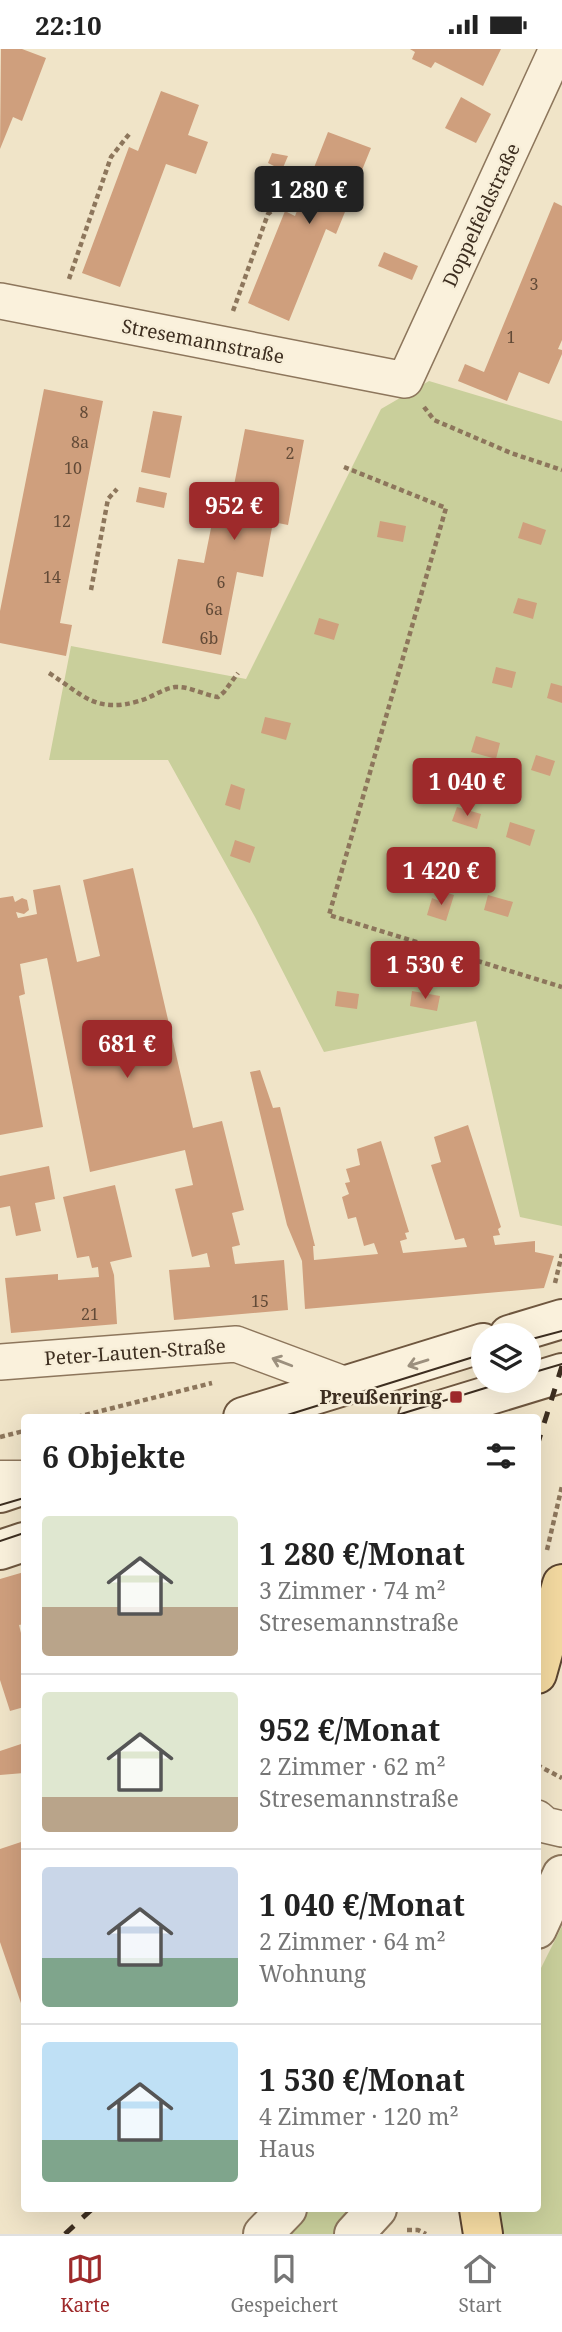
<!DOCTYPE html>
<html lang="de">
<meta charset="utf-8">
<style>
body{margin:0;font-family:"Noto Serif",serif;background:#f6f6f6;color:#222;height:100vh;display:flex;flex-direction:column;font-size:26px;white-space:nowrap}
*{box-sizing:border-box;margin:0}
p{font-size:23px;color:#767676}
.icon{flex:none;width:38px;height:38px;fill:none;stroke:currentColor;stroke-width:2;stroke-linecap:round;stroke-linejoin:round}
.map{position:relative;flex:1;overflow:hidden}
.panel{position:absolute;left:21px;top:1365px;width:520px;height:798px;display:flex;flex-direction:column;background:#fff;border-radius:7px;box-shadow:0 7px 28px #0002}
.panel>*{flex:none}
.fabs{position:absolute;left:471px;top:1274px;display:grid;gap:14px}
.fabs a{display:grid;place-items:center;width:70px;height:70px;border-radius:50%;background:#fff;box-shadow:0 7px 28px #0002;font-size:35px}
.price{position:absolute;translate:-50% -60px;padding:0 16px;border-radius:7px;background:#9e2a2b;color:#fff;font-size:23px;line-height:46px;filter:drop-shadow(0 2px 4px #0008)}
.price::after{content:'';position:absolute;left:50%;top:42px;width:21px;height:16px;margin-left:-10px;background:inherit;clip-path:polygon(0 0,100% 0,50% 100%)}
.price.selected{background:#222;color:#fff}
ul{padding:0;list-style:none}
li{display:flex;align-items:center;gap:21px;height:175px;padding:0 21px}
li+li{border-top:2px solid #e0e0e0}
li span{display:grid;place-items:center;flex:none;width:196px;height:140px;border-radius:7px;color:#555}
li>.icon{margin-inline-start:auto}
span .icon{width:84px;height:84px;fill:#fffc;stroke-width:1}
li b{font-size:30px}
h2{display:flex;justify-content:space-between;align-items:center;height:84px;padding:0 21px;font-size:30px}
.status{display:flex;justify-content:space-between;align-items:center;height:49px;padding:0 35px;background:#fff;direction:ltr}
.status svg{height:19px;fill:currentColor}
.tabs{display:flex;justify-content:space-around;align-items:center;height:98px;border-top:2px solid #e0e0e0;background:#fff;font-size:19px;color:#767676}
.tabs a{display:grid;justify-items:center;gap:4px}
.tabs .selected{color:#9e2a2b}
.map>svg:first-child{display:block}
.green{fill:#c9cf9b}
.building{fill:#cf9f7d}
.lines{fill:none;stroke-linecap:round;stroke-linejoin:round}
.service-casing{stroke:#8d765c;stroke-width:21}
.minor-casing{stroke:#8d765c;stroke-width:38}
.tertiary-casing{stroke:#8d765c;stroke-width:42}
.secondary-casing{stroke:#6f573f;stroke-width:42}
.primary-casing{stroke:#5b4430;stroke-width:42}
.path{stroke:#8d765c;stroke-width:4.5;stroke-dasharray:5 3.5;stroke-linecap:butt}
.service{stroke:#faf1dc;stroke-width:18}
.minor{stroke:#faf1dc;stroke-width:35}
.tertiary{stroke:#faf1dc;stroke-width:38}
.secondary{stroke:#faf1dc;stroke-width:38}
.primary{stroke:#f3d9a0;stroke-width:38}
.tram{stroke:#3d2e20;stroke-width:2}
.rail{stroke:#3d2e20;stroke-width:5;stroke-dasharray:12 12;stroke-linecap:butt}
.oneway{stroke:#9c907e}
.poi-dot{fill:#9e2a2b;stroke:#f7eed8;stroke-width:2.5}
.labels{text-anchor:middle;stroke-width:5;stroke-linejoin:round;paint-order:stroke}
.number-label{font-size:16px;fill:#624a37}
.street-label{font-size:19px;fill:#3d2e20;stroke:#f7eed8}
.poi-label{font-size:19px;font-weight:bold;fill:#3d2e20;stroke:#f7eed8;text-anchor:end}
</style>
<div class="status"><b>22:10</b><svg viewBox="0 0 49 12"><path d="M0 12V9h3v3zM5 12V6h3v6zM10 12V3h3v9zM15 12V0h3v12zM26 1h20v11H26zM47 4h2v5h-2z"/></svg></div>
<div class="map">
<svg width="562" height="2185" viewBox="0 0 562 2185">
<rect width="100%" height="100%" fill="#f0e4c8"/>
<g class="green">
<path d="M429,332L562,372V1177L520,1168L476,972L324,1003L255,868L168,711H49L71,597L246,630L381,360Z"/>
<path d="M562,1877V2185H502L497,2160H537V1927Z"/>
<path d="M308,2160H360L337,2185H285Z"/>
</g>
<g class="building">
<path d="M1,0H22L46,9L22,72L13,68L0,100Z"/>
<path d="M410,0H501L483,37L435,13L431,19L412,10L415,3Z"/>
<path d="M161,42L199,56L188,86L208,93L196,125L166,115L120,238L82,224L129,98L138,102Z"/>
<path d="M461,48L491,65L476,94L445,79Z"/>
<path d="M328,83L371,99L336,185L326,180L289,272L248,254L285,162L295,167Z"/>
<path d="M272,104L288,107L282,121L268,114Z"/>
<path d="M554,153L562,157V291L558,300L562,301V305L549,335L519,323L507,352L458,332L465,315L484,323Z"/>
<path d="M384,203L418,217L412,231L378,217Z"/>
<path d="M44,340L103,352L60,574L72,576L66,607L0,594V562Z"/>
<path d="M153,362L182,367L170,429L141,423Z"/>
<path d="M245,380L304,391L288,476L273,473L263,528L237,523L221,606L162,594L178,510L204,514L215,459L229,462Z"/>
<path d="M139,438L167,444L164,459L136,453Z"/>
<path d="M380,472L406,477L403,493L377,488Z"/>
<path d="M523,473L546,481L541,496L518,489Z"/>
<path d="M518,549L537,554L533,570L513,564Z"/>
<path d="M319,569L339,575L334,591L314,585Z"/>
<path d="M496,618L516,623L512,639L492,634Z"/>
<path d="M551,634L562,637V654L547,649Z"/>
<path d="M265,668L291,674L286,691L261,684Z"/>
<path d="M476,687L500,694L496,710L471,703Z"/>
<path d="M536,706L555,712L550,727L531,721Z"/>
<path d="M231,735L245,740L240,761L225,756Z"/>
<path d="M457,758L481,765L477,780L452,772Z"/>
<path d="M510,773L535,781L530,797L506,788Z"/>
<path d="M235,791L255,798L250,814L230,807Z"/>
<path d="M133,819L193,1079L222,1072L244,1161L232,1164L240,1196L232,1198L235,1215L284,1211L288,1261L174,1271L169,1221L210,1218L207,1204L192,1208L175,1140L193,1136L185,1101L90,1123L47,909L20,915L25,945L19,947L43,1078L0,1086V849L13,847L15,853L22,849L27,851L29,861L24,865L16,863L18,869L37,865L33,841L60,836L77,913L100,907L83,831Z"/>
<path d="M445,843L454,846L446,872L427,866L432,849L442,853Z"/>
<path d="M488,846L513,853L508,868L484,861Z"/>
<path d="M337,942L359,945L357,960L335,957Z"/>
<path d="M412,942L440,947L437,962L410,957Z"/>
<path d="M260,1021L273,1059L280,1058L315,1197H313L314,1211L378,1205L374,1194L364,1197L356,1168L348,1170L342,1148L349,1145L345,1134L350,1133L346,1120L360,1116L357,1100L381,1092L409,1183L405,1184L407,1190L400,1192L403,1204L467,1198L464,1189L455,1191L431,1116L441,1113L434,1088L468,1076L501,1178L498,1180L500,1186L493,1187L495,1196L535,1192V1203L554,1207L544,1239L305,1260L302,1212L287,1176L250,1023Z"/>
<path d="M49,1117L55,1150L35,1154L41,1182L16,1187L10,1157L0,1159V1127Z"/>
<path d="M115,1136L132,1208L110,1213L114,1226L117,1275L11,1284L5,1229L58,1225V1231L99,1228L98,1218L92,1219L89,1207L77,1209L63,1148Z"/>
<path d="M24,1523V1575L19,1576L21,1584L24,1583V1658L10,1662L0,1631V1530Z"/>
<path d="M24,1694V1724L0,1726V1702Z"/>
<path d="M24,1792V1963L0,1893V1800Z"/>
</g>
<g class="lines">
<g class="service-casing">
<path id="service" d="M0,1421H24"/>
</g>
<g class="minor-casing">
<g id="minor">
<path d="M0,252L405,331L557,0"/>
<path d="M0,1313L236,1295L346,1336"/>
<path d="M537,1769L545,1776L562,1780"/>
</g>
</g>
<g class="tertiary-casing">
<g id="tertiary">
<path d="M537,1880L562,1826"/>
<path d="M263,2185L287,2160"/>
<path d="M354,2185L377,2160"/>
</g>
</g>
<g class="secondary-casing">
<g id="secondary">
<path d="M509,1286L562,1270"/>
<path d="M243,1368L483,1294"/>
<path d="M418,1368L562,1324"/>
<path d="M0,1444L24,1436"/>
<path d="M0,1501L24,1493"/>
</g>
</g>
<g class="primary-casing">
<g id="primary">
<path d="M537,1625L562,1535"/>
<path d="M479,2160L483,2185"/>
</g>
</g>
<g class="path">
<path d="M69,230L111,108L130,84"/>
<path d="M233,262L268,165L288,148"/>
<path d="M424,358L434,371L511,404L562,421"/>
<path d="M344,418L446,459L329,866L562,938"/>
<path d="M91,541L108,450L117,440"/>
<path d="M49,624C82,645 95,665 139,652C151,649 162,640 175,638C189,637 204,646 218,648L224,643L238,624"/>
<path d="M555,1234L562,1205"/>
<path d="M77,1368L212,1334"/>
<path d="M0,1388L24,1382"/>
<path d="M547,1501L562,1437"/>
<path d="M537,1716L562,1729"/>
<path d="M407,2181H418L426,2185"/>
</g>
<use href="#service" class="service"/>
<use href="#minor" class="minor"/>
<use href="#tertiary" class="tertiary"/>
<use href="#secondary" class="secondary"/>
<use href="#primary" class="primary"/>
<g class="tram">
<path d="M528,1291L562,1282"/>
<path d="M528,1325L562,1315"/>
<path d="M281,1368L483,1305"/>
<path d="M391,1368L508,1332"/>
<path d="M0,1456L24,1449"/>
<path d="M0,1492L24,1484"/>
</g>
<g class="rail">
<path d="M537,1397L562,1317"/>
<path d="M65,2185L92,2160"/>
</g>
</g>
<defs><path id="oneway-shaft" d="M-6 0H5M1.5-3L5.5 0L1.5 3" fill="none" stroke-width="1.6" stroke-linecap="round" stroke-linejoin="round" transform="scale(1.75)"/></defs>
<g class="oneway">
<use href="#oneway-shaft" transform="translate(282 1313) rotate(-159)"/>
<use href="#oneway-shaft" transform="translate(418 1314) rotate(163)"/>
</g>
<rect class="poi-dot" x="449" y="1341" width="14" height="14" rx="3.5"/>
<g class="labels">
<g class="number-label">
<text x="534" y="241">3</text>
<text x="511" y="294">1</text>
<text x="84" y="369">8</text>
<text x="80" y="399">8a</text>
<text x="290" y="410">2</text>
<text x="73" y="425">10</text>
<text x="62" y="478">12</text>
<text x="52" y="534">14</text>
<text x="221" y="539">6</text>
<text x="214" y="566">6a</text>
<text x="209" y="595">6b</text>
<text x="260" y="1258">15</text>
<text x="90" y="1271">21</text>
</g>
<g class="street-label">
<text transform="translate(481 166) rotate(-65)" y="7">Doppelfeldstraße</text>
<text transform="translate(203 292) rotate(11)" y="7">Stresemannstraße</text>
<text transform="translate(135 1303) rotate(-4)" y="7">Peter-Lauten-Straße</text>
</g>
<g class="poi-label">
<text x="442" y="1355">Preußenring</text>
</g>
</g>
</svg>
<div class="fabs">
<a><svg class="icon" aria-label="layers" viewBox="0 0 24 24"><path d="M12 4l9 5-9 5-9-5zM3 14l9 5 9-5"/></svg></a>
</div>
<b class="price selected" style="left:309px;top:177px">1 280 €</b>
<b class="price" style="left:234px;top:493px">952 €</b>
<b class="price" style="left:467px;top:769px">1 040 €</b>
<b class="price" style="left:441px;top:858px">1 420 €</b>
<b class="price" style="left:425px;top:952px">1 530 €</b>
<b class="price" style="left:127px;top:1031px">681 €</b>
<section class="panel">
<h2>6 Objekte<svg class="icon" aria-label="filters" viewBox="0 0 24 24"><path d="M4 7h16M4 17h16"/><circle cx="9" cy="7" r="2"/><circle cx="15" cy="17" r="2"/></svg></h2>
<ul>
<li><span style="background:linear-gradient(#dfe7d0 65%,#b9a48a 0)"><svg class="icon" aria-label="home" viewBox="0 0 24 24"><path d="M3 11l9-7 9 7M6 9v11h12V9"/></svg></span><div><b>1 280 €/Monat</b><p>3 Zimmer · 74 m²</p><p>Stresemannstraße</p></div></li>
<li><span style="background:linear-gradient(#dfe7d0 75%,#b9a48a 0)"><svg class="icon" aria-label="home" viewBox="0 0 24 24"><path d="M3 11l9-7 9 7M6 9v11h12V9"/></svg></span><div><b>952 €/Monat</b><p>2 Zimmer · 62 m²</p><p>Stresemannstraße</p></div></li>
<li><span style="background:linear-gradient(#c9d6e8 65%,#7fa58c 0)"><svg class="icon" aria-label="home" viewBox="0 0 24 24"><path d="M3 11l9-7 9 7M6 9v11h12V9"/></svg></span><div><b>1 040 €/Monat</b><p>2 Zimmer · 64 m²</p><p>Wohnung</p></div></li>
<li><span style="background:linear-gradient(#bfe0f5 70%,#7fa58c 0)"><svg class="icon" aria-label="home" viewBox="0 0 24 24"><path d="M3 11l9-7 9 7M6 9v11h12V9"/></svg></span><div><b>1 530 €/Monat</b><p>4 Zimmer · 120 m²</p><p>Haus</p></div></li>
</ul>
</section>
</div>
<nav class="tabs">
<a class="selected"><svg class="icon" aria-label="map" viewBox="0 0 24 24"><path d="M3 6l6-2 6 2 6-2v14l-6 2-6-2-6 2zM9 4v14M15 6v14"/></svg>Karte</a>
<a><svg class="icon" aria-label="saved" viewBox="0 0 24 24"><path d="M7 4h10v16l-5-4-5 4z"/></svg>Gespeichert</a>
<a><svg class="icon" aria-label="home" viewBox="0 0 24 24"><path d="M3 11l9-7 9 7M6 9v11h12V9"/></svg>Start</a>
</nav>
